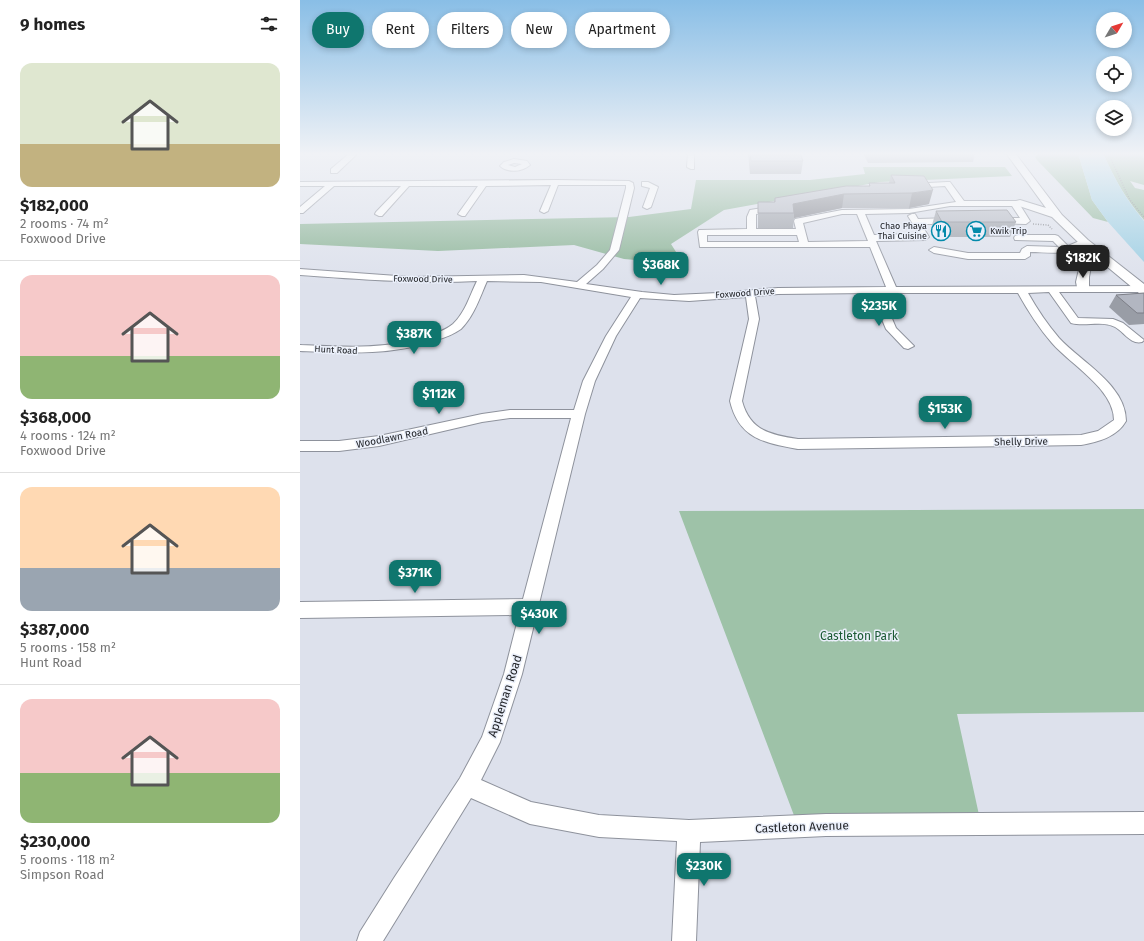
<!DOCTYPE html>
<meta charset="utf-8">
<style>
body{margin:0;font-family:"Fira Sans",sans-serif;background:#f6f6f6;color:#222;height:100vh;display:flex;flex-direction:column;font-size:15px;white-space:nowrap}
*{box-sizing:border-box;margin:0}
p{font-size:13px;color:#767676}
.icon{flex:none;width:22px;height:22px;fill:none;stroke:currentColor;stroke-width:2;stroke-linecap:round;stroke-linejoin:round}
.map{position:relative;flex:1;overflow:hidden}
.details{display:flex;flex-direction:column;background:#fff;width:300px}
.details>*{flex:none}
.guide{position:absolute;left:12px;top:12px;width:380px;height:36px;display:flex;gap:8px}
.needle{width:26px;rotate:51deg}
.controls{position:absolute;left:796px;top:12px;display:grid;gap:8px}
.controls a{display:grid;place-items:center;width:36px;height:36px;border-radius:50%;background:#fff;box-shadow:0 2px 6px #0003;font-size:20px}
.price{position:absolute;translate:-50% -34px;padding:0 9px;border-radius:8px;background:#0f766e;color:#fff;font-size:13px;line-height:26px;filter:drop-shadow(0 1px 2px #0008)}
.price::after{content:'';position:absolute;left:50%;top:24px;width:12px;height:9px;margin-left:-6px;background:inherit;clip-path:polygon(0 0,100% 0,50% 100%)}
.price.selected{background:#222;color:#fff}
ul{padding:0;list-style:none}
li{display:grid;align-content:center;gap:8px;height:212px;padding:0 20px}
li+li{border-top:1px solid #e0e0e0}
li span{display:grid;place-items:center;height:124px;border-radius:12px;color:#555}
li>.icon{margin-inline-start:auto}
span .icon{width:72px;height:72px;fill:#fffc;stroke-width:1}
li b{font-size:17px}
h2{display:flex;justify-content:space-between;align-items:center;height:48px;padding:0 20px;font-size:17px}
.tag{padding:0 14px;border-radius:18px;background:#fff;box-shadow:0 2px 6px #0003;font-size:14px;line-height:36px}
.tag.selected{background:#0f766e;color:#fff}
main{display:flex;flex:1;min-height:0}
.map>svg:first-child{display:block}
.green{fill:#9ec2a8}
.forest{fill:#8cb497}
.water{fill:#9bcee3}
.lines{fill:none;stroke-linecap:round;stroke-linejoin:round}
.minor-casing{stroke:#8e929c;stroke-width:2}
.major-casing{stroke:#8e929c;stroke-width:2}
.path{stroke:#7b7e85;stroke-width:1.5;stroke-dasharray:1 1.5;stroke-linecap:butt}
.minor{fill:#fff;fill-rule:evenodd}
.major{fill:#fff;fill-rule:evenodd}
.wall{fill:#999da6}
.shaded-wall{fill:#7d7f87}
.building{fill:#b2b6c1;stroke:#7d7f87}
.labels{text-anchor:middle;stroke-width:3;stroke-linejoin:round;paint-order:stroke}
.far-poi-label{font-size:9px;fill:#232529;stroke:#eaeffa;text-anchor:end}
.far-street-label{font-size:9px;fill:#232529;stroke:#eaeffa}
.street-label{font-size:10px;fill:#232529;stroke:#eaeffa}
.near-park-label{font-size:12px;fill:#1a5a33;stroke:#eaeffa}
.near-street-label{font-size:12px;fill:#232529;stroke:#eaeffa}
</style>
<main>
<section class="details">
<h2>9 homes<svg class="icon" aria-label="filters" viewBox="0 0 24 24"><path d="M4 7h16M4 17h16"/><circle cx="9" cy="7" r="2"/><circle cx="15" cy="17" r="2"/></svg></h2>
<ul>
<li><span style="background:linear-gradient(#dfe7d0 65%,#c2b280 0)"><svg class="icon" aria-label="home" viewBox="0 0 24 24"><path d="M3 11l9-7 9 7M6 9v11h12V9"/></svg></span><div><b>$182,000</b><p>2 rooms · 74 m²</p><p>Foxwood Drive</p></div></li>
<li><span style="background:linear-gradient(#f6c9c9 65%,#8fb573 0)"><svg class="icon" aria-label="home" viewBox="0 0 24 24"><path d="M3 11l9-7 9 7M6 9v11h12V9"/></svg></span><div><b>$368,000</b><p>4 rooms · 124 m²</p><p>Foxwood Drive</p></div></li>
<li><span style="background:linear-gradient(#ffd9b3 65%,#9aa5b1 0)"><svg class="icon" aria-label="home" viewBox="0 0 24 24"><path d="M3 11l9-7 9 7M6 9v11h12V9"/></svg></span><div><b>$387,000</b><p>5 rooms · 158 m²</p><p>Hunt Road</p></div></li>
<li><span style="background:linear-gradient(#f6c9c9 60%,#8fb573 0)"><svg class="icon" aria-label="home" viewBox="0 0 24 24"><path d="M3 11l9-7 9 7M6 9v11h12V9"/></svg></span><div><b>$230,000</b><p>5 rooms · 118 m²</p><p>Simpson Road</p></div></li>
</ul>
</section>
<div class="map">
<svg width="844" height="941" viewBox="0 0 844 941">
<rect width="100%" height="100%" fill="#dde1ec"/>
<path class="green" d="M844,509V712L657,714L681,824L498,826L379,511Z"/>
<g class="forest">
<path d="M738,153H778L792,200L808,222L793,218L737,160L735,157Z"/>
<path d="M803,153H842L844,158V185L830,181L835,188L844,190V220C825,198 815,180 803,153Z"/>
<path d="M563,167H705L712,176L580,182L424,210L371,244L378,255L360,262L324,259L274,245L138,251L0,244V224L329,217L391,209L396,180H510L565,174Z"/>
</g>
<path class="water" d="M778,153H803C815,180 825,198 844,221V262L808,222L792,200Z"/>
<g class="lines">
<g class="minor-casing">
<g id="minor">
<path d="M50,153H58L37,173H31V169Z"/>
<path d="M388,153H394V169H391L387,167Z"/>
<path d="M214,159L227,161L230,165C222,172 208,173 200,166L204,162ZM214,163L222,164L215,167L208,165Z"/>
<path d="M256,180L329,181L333,183L334,188L319,250L303,269L286,284L342,292L374,295L418,293L478,288L586,287L570,247H400L398,232L399,230L447,229V217L450,210L480,205V209L456,214V229H496L494,221L495,219L542,210L609,209L656,202L645,186L611,188L607,186L611,184L647,182H650L664,201H723V205H720L730,221L726,224L695,223L694,221L698,218H720L712,206H650L609,213L565,214L574,235L619,234L608,216L612,214H615L618,219L651,218L655,221L651,224H621L629,237L625,240L576,241L596,287L844,286V292H759L778,318L813,319L823,323L844,340L842,342C831,345 824,332 815,327C802,320 785,327 771,323L749,292L728,293C737,309 747,324 759,338C781,362 826,385 826,421C817,437 798,442 781,445L498,449C465,443 439,439 430,401L449,319L446,297L389,301L340,298L316,336L295,381L285,414L222,674L200,742L181,780L231,802L299,815L389,820L526,814L844,812V834L526,836L400,842L396,941H372L377,841L299,837L230,824L171,798L83,941H57L60,932L94,878L160,778L182,737L204,674L219,615L0,618V602L223,599L271,418H210L182,422L79,446L39,451H0V441H39L79,436L182,414L210,410H274L283,381L306,336L331,297L241,282L187,281C180,297 174,316 161,329C154,334 144,338 136,340C92,356 46,353 0,351V345C43,347 87,350 128,336C136,333 146,330 153,324C165,313 170,295 177,281C117,284 59,279 0,275V269L111,277L224,275L277,282L297,265L310,250L326,188V185H258L248,211L244,213L240,211L251,185L186,186L165,216H162L158,214L178,186H109L82,216H79L75,214L76,212L101,186H34L3,213H0V207L25,186H0V182ZM542,214H557L568,241L508,242L503,223ZM407,235H497L499,242H407ZM571,293L586,329L604,348L608,349L614,346L596,328L581,293H718C728,311 739,328 752,343C771,365 814,389 814,420L798,431L781,435L498,439C471,435 450,431 442,401L459,319L455,296L478,294Z"/>
<path d="M342,182H348L358,187L351,207L347,209L343,207L350,188L342,186Z"/>
<path d="M718,235H755L758,236L768,246L784,239L788,242C775,257 748,252 730,252V256L725,259H668L634,253L629,250L634,247L668,253H720L722,249L727,246L759,247L753,241L715,240L714,238L715,236Z"/>
</g>
</g>
<g class="major-casing">
<path id="major" d="M706,153H715L762,215L788,240L844,284V294L839,293L793,255L789,277V289L788,292H778L776,282L782,256L779,243L752,217L716,205L715,203L716,201L720,200L746,208Z"/>
</g>
<g class="path">
<path d="M808,153L830,200L844,217"/>
<path d="M733,224L748,225L752,229"/>
</g>
<use href="#minor" class="minor"/>
<use href="#major" class="major"/>
</g>
<g class="wall">
<path d="M448,153H500L503,161L501,174H450Z"/>
<path d="M563,153H675L673,162L568,163Z"/>
<path d="M591,175L629,204L609,208H542L494,218L493,228H458V202H474L475,198L569,186V183H589Z"/>
<path d="M636,211L716,222L710,237H638L632,225Z"/>
<path d="M844,293V324L829,325L809,307L816,295Z"/>
</g>
<g class="shaded-wall">
<path d="M633,190L629,204L609,208L612,193Z"/>
<path d="M544,194L542,208L494,218V213L493,204Z"/>
</g>
<g class="building">
<path d="M450,153H500L503,161H451Z"/>
<path d="M591,175L624,176L633,190L612,193L544,194L493,204L494,213H458V202H475V198L546,186H570L569,183H595Z"/>
<path d="M707,210L716,222H642L636,211Z"/>
<path d="M844,293V313H837L816,295Z"/>
</g>
<linearGradient id="sky" x2="0" y2="1"><stop stop-color="#89bee6"/><stop offset="0.54" stop-color="#f0f2f6"/><stop offset="1" stop-color="#f0f2f6" stop-opacity="0"/></linearGradient>
<rect width="844" height="285" fill="url(#sky)"/>
<defs>
<g id="restaurant-ring" transform="scale(1)"><circle r="9.5" fill="#eaeffa" stroke="#038aaa" stroke-width="1.5"/><path d="M-5-6h1v4h1v-4h1v4h1v-4h1v5L-1.5 .5V6h-2V.5L-5-1ZM5-6V6H3V1.5H1.5Q1.5-4 5-6Z" fill="#038aaa"/></g>
<g id="supermarket-ring" transform="scale(1)"><circle r="9.5" fill="#eaeffa" stroke="#038aaa" stroke-width="1.5"/><path d="M-6-5.5h2.5l.6 2H6L4.5 2H-2.5L-4.4-4H-6ZM-1.5 3.2a1.3 1.3 0 1 0 .1 0ZM3 3.2a1.3 1.3 0 1 0 .1 0Z" fill="#038aaa"/></g>
</defs>
<g fill-rule="evenodd">
<use href="#restaurant-ring" x="641" y="231"/>
<use href="#supermarket-ring" x="676" y="231"/>
</g>
<g class="labels">
<g class="far-poi-label">
<text x="627" y="229">Chao Phaya<tspan x="627" dy="10">Thai Cuisine</tspan></text>
<text x="690" y="234" text-anchor="start">Kwik Trip</text>
</g>
<g class="far-street-label">
<text transform="translate(123 279) rotate(1)" y="3">Foxwood Drive</text>
<text transform="translate(445 293) rotate(-4)" y="3">Foxwood Drive</text>
<text transform="translate(36 350) rotate(3)" y="3">Hunt Road</text>
</g>
<g class="street-label">
<text transform="translate(92 437) rotate(-11)" y="4">Woodlawn Road</text>
<text transform="translate(721 441) rotate(-1)" y="4">Shelly Drive</text>
</g>
<g class="near-park-label">
<text x="559" y="640">Castleton Park</text>
</g>
<g class="near-street-label">
<text transform="translate(205 696) rotate(-72)" y="4">Appleman Road</text>
<text transform="translate(502 827) rotate(-2)" y="4">Castleton Avenue</text>
</g>
</g>
</svg>
<div class="controls">
<a><svg class="needle" viewBox="-14 -14 28 28"><path d="M0-13l5 13h-10z" fill="#e53935"/><path d="M0 13l5-13h-10z" fill="#767676"/></svg></a>
<a><svg class="icon" aria-label="locate" viewBox="0 0 24 24"><circle cx="12" cy="12" r="6"/><path d="M12 2v4M12 18v4M2 12h4M18 12h4"/></svg></a>
<a><svg class="icon" aria-label="layers" viewBox="0 0 24 24"><path d="M12 4l9 5-9 5-9-5zM3 14l9 5 9-5"/></svg></a>
</div>
<b class="price selected" style="left:783px;top:279px">$182K</b>
<b class="price" style="left:361px;top:286px">$368K</b>
<b class="price" style="left:579px;top:327px">$235K</b>
<b class="price" style="left:114px;top:355px">$387K</b>
<b class="price" style="left:139px;top:415px">$112K</b>
<b class="price" style="left:645px;top:430px">$153K</b>
<b class="price" style="left:115px;top:594px">$371K</b>
<b class="price" style="left:239px;top:635px">$430K</b>
<b class="price" style="left:404px;top:887px">$230K</b>
<div class="guide">
<a class="tag selected">Buy</a>
<a class="tag">Rent</a>
<a class="tag">Filters</a>
<a class="tag">New</a>
<a class="tag">Apartment</a>
</div>
</div>
</main>
